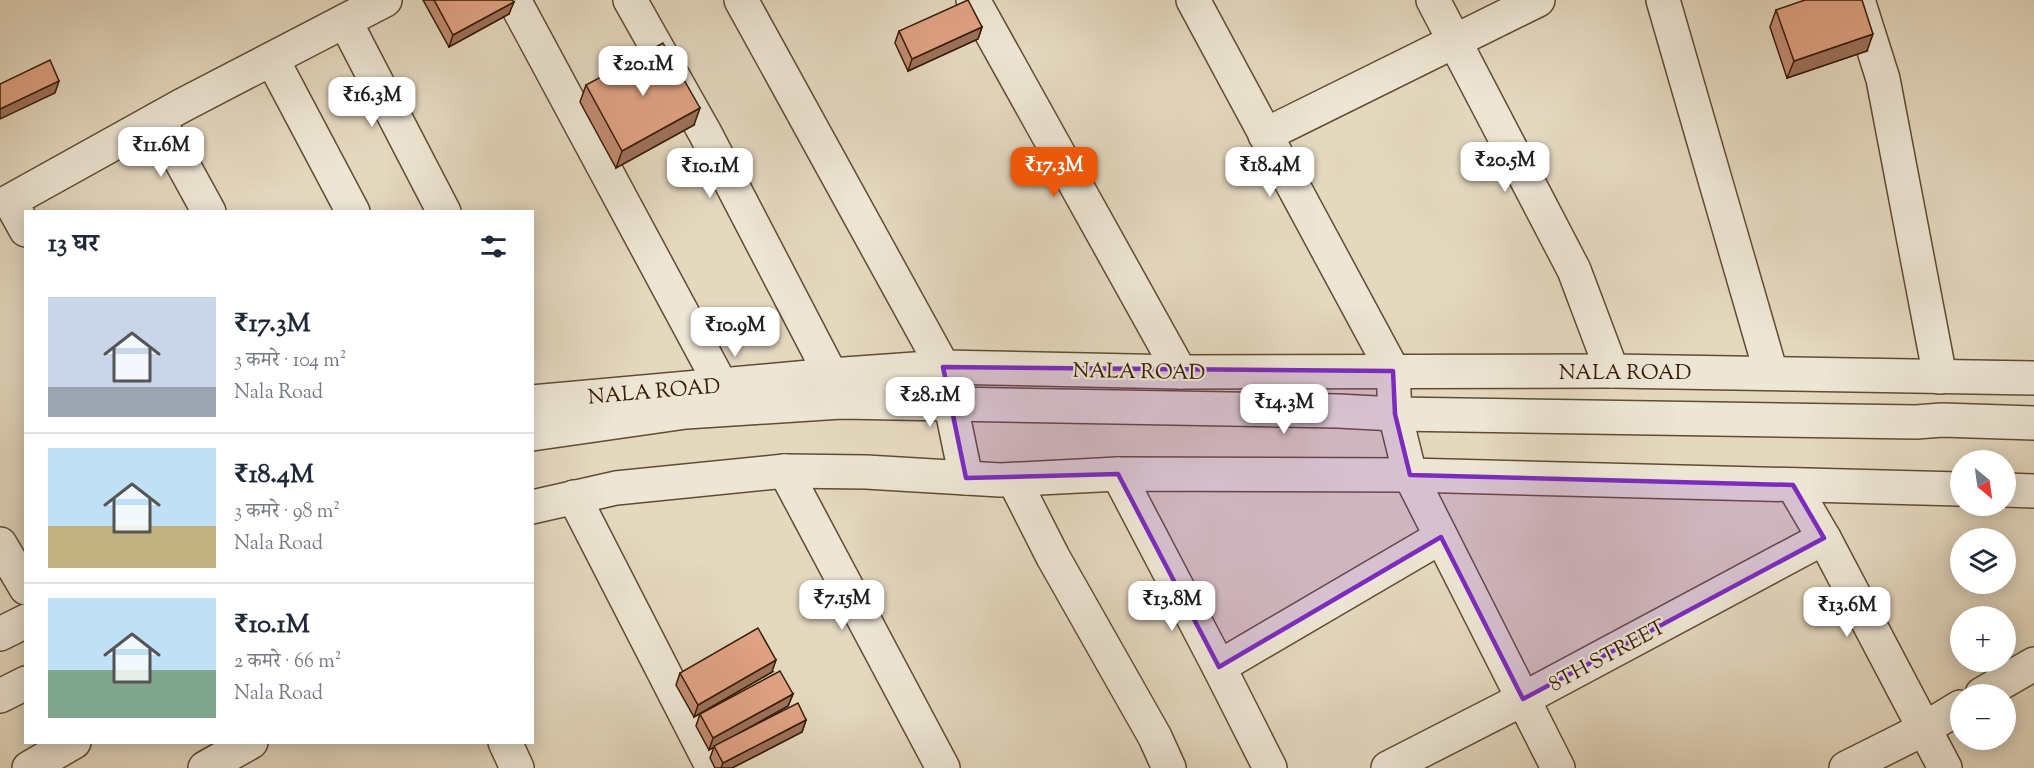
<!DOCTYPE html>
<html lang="hi">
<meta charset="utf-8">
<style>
body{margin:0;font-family:"Sorts Mill Goudy","Noto Serif Devanagari",serif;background:#f6f6f7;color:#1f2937;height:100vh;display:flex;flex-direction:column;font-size:22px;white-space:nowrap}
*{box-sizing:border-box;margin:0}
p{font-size:20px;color:#747a83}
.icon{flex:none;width:33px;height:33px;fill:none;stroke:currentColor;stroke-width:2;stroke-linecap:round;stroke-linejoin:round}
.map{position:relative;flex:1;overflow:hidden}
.panel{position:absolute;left:24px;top:210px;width:510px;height:534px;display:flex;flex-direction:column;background:#fff;border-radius:0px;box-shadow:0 3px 15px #0003}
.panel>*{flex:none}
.needle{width:39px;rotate:151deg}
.fabs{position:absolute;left:1950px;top:450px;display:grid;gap:12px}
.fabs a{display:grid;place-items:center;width:66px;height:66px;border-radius:50%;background:#fff;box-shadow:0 3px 15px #0003;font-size:30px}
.price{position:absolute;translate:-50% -51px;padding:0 14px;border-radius:12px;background:#fff;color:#222;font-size:20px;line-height:39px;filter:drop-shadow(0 2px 3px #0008)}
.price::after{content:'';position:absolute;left:50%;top:36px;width:18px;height:14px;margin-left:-9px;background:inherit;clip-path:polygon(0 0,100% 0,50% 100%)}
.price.active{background:#ea580c;color:#fff}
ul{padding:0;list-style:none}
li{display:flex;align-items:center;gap:18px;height:150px;padding:0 24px}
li+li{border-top:2px solid #e0e1e3}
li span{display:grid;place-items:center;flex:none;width:168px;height:120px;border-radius:0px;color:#555}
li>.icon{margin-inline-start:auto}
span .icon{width:72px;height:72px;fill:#fffc;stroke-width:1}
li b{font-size:26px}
h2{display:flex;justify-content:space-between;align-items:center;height:72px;padding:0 24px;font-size:26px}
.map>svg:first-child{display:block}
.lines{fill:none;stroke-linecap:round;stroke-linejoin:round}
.minor-casing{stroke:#624c30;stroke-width:36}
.tertiary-casing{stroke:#624c30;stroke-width:36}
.minor{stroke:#ede6d5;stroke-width:33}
.tertiary{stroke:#ede6d5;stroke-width:33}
.wall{fill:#c18b72;stroke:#371d00;stroke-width:1.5}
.shaded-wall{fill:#9d715c;stroke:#371d00;stroke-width:1.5}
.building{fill:#e0a284;stroke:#371d00;stroke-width:1.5}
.marked{fill:#7b2cbf;fill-opacity:0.2;stroke:#7b2cbf;stroke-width:4.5;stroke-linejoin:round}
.labels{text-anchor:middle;stroke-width:4.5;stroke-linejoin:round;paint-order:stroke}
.street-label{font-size:21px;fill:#371d00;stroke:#ede6d5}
</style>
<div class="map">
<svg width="2034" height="768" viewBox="0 0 2034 768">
<rect width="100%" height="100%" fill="#e4d8bf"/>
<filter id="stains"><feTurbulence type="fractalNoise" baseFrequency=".00333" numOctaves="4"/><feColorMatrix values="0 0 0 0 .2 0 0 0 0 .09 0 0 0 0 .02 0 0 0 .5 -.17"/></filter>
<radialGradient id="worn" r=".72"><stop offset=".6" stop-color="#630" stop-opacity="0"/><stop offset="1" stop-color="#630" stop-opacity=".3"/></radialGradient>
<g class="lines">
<g class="minor-casing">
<g id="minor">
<path d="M514,0L721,385"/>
<path d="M630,0L705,133L831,375"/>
<path d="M741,0L943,367L966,478"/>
<path d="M973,0L1180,372"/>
<path d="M1193,0L1393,371L1395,414L1410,475L1558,768"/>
<path d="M1433,0L1574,270L1612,371"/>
<path d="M1663,0L1771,373"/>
<path d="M1858,0L1883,79L1940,377"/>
<path d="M345,21L444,212"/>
<path d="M272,59L353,212"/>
<path d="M158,119L209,212"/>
<path d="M1265,135L1538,0"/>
<path d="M26,230L10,201L181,106L385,0"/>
<path d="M532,402L831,375L943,367L1180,372L1612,371L2034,378"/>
<path d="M785,471L943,768"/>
<path d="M1118,474L1219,667L1270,768"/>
<path d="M1014,480L1053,557L1155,737L1169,768"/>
<path d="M1793,485L1824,538L1945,768"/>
<path d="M2006,490L2034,491"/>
<path d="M574,497L713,768"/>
<path d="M532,507L616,488L785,471L866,472L1000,480L1118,474L1410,475L1960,489"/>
<path d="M0,544L26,588"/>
<path d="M1219,667L1441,537"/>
<path d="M1982,694L2034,664"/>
<path d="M0,696L26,683"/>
<path d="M505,742L517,768"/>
<path d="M29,768L74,742"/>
<path d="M205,768L251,742"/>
<path d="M1388,768L1523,699L1824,538"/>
<path d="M1846,768L1924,729L1960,707"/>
</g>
</g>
<g class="tertiary-casing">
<g id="tertiary">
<path d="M532,434L686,412L841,402L1338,411L1395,414L1916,422L1942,420L2034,423"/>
<path d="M0,634L26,621"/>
</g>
</g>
<use href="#minor" class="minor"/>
<use href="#tertiary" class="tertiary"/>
</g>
<g class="wall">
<path d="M423,0H512L509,14L449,47Z"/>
<path d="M1776,10L1867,51L1787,78L1770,27Z"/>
<path d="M982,27L978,39L908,71L895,43L899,31Z"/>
<path d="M586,85L694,125L616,168L580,102Z"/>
<path d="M772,672L694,717L676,685L680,673Z"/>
<path d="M793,694L788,706L741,732L806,720L802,732L732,768H715L710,758L714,747L709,750L696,726L700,714Z"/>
</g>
<g class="shaded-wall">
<path d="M514,2L509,14L449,47L453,35Z"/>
<path d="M982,27L978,39L908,71L912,59Z"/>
<path d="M1873,34L1867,51L1787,78L1794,61Z"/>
<path d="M59,81L55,93L0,119V109Z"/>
<path d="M700,108L694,125L616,168L622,151Z"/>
<path d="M776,660L772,672L694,717L698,705Z"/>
<path d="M793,694L788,706L709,750L713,738Z"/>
<path d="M806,720L802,732L732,768H721L723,763Z"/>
</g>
<g class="building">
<path d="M434,0H512L514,2L453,35Z"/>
<path d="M968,0L982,27L912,59L899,31Z"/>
<path d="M1805,0H1862L1873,34L1794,61L1776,10Z"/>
<path d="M663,43L700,108L622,151L586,85Z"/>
<path d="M50,60L59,81L0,109V84Z"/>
<path d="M758,628L776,660L698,705L680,673Z"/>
<path d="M780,671L793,694L713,738L700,714Z"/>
<path d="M798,703L806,720L723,763L714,746Z"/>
</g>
<path class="marked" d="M943,367L1393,371L1395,414L1410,475L1793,485L1824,538L1523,699L1441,537L1219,667L1118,474L966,478Z"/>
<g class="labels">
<g class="street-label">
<text transform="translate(1139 371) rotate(1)" y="7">NALA ROAD</text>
<text x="1625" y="379">NALA ROAD</text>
<text transform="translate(654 391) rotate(-5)" y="7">NALA ROAD</text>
<text transform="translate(1607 655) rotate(-28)" y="7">8TH STREET</text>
</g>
</g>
<rect width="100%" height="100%" filter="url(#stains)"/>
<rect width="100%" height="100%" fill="url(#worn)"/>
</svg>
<div class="fabs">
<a><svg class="needle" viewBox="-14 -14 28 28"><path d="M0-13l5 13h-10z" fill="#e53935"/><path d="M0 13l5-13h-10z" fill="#747a83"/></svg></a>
<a><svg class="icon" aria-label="layers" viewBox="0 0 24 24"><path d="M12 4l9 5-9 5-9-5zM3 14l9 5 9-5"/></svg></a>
<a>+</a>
<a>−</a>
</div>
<b class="price" style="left:643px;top:97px">₹20.1M</b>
<b class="price" style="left:372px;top:128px">₹16.3M</b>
<b class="price" style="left:161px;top:178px">₹11.6M</b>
<b class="price" style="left:1505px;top:193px">₹20.5M</b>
<b class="price active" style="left:1054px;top:198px">₹17.3M</b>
<b class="price" style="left:1270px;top:198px">₹18.4M</b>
<b class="price" style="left:710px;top:199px">₹10.1M</b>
<b class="price" style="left:735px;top:358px">₹10.9M</b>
<b class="price" style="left:930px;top:428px">₹28.1M</b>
<b class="price" style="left:1284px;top:435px">₹14.3M</b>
<b class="price" style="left:842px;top:631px">₹7.15M</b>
<b class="price" style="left:1172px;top:632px">₹13.8M</b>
<b class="price" style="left:1847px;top:638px">₹13.6M</b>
<section class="panel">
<h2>13 घर<svg class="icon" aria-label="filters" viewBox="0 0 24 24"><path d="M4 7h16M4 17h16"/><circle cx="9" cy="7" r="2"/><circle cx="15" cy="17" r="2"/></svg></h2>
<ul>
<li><span style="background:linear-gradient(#c9d6e8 75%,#9aa5b1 0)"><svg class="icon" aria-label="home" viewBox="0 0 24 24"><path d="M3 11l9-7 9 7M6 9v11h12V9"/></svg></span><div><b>₹17.3M</b><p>3 कमरे · 104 m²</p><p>Nala Road</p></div></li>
<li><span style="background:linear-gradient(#bfe0f5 65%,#c2b280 0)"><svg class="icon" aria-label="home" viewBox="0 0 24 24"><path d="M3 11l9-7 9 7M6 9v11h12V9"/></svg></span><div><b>₹18.4M</b><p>3 कमरे · 98 m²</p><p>Nala Road</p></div></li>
<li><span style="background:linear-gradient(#bfe0f5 60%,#7fa58c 0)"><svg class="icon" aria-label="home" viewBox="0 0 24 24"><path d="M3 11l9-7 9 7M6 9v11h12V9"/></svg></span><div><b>₹10.1M</b><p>2 कमरे · 66 m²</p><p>Nala Road</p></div></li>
</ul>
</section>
</div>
